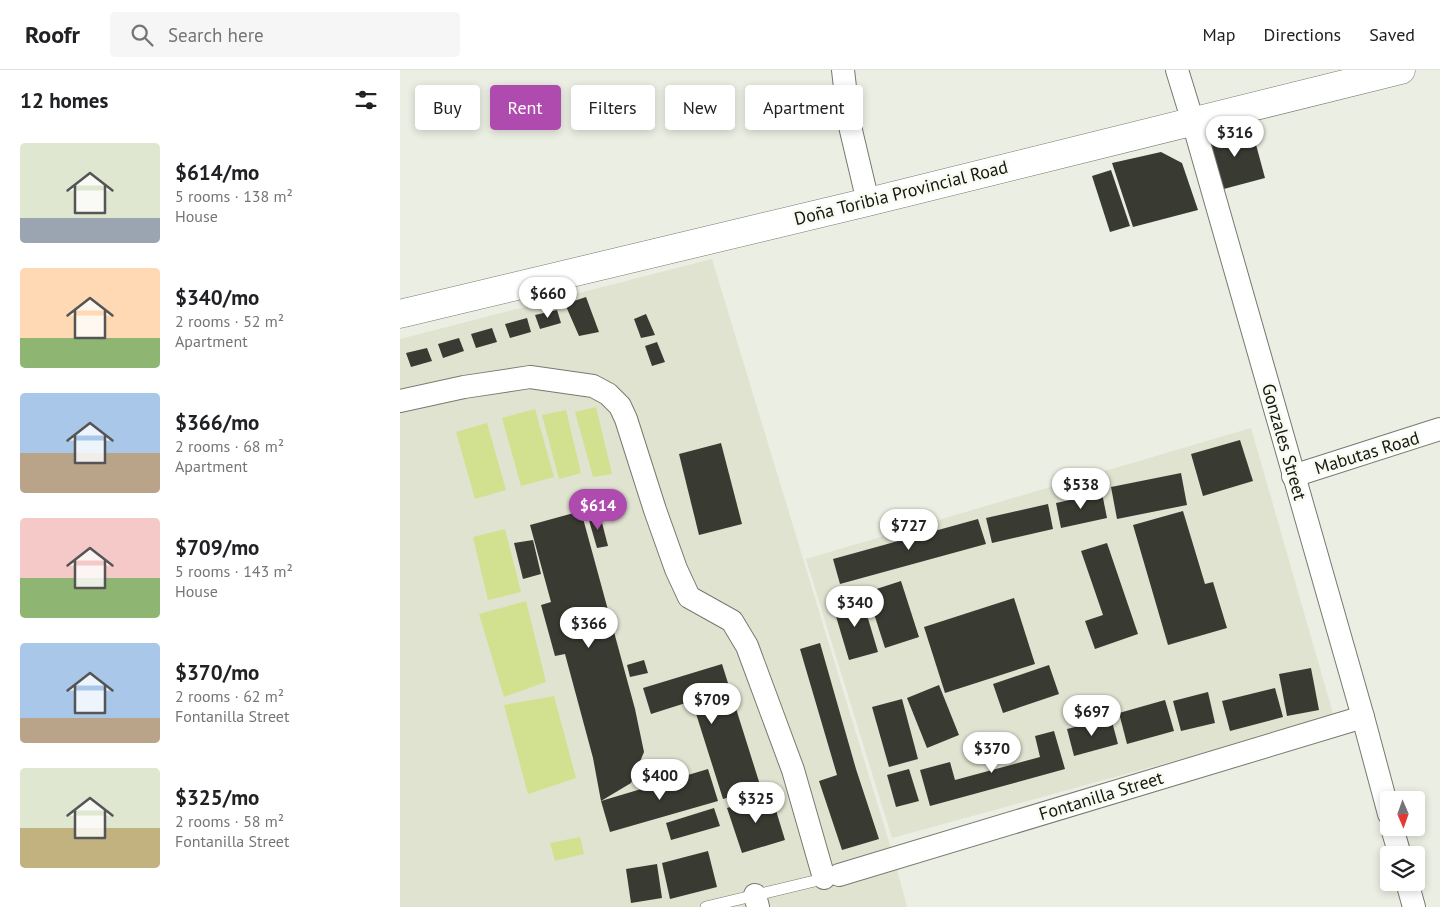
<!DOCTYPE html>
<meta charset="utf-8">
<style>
body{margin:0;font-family:"PT Sans",sans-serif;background:#f6f6f6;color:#202124;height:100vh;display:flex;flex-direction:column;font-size:19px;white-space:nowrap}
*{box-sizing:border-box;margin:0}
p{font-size:16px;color:#757577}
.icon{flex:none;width:28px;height:28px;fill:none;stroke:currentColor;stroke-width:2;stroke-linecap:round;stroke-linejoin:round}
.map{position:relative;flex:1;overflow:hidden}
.side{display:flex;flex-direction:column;background:#fff;width:400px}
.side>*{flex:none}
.banner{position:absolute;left:15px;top:15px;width:475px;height:45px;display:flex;gap:10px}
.needle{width:32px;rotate:178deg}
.buttons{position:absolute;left:980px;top:721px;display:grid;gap:10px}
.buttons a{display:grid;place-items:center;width:45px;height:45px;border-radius:5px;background:#fff;box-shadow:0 2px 8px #0003;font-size:25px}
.price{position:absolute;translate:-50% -42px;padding:0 11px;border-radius:18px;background:#fff;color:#222;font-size:16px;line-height:32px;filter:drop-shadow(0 1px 2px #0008)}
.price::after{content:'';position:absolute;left:50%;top:30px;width:15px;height:11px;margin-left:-8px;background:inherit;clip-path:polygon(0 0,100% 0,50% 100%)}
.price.active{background:#af4aae;color:#fff}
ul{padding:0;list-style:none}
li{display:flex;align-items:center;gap:15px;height:125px;padding:0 20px}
li span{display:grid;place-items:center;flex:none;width:140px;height:100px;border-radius:5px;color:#555}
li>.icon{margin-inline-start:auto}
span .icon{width:60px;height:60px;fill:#fffc;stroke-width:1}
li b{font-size:21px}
h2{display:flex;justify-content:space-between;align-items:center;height:60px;padding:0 20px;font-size:21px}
.tag{padding:0 18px;border-radius:5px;background:#fff;box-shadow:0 2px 8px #0003;font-size:18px;line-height:45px}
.tag.active{background:#af4aae;color:#fff}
header{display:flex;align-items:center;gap:30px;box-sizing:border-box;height:70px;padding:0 25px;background:#fff;border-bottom:1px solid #e0e0e0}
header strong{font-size:24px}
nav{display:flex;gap:28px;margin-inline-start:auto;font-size:18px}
.search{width:350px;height:45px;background:#f6f6f6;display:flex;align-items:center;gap:12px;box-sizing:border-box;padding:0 18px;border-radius:5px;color:#757577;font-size:19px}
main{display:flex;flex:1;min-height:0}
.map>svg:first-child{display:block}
.built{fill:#dfe3d0}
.green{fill:#d1e18f}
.building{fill:#393b32}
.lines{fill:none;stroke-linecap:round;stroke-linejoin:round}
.service-casing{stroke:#777a6f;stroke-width:12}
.minor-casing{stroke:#777a6f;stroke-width:24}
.tertiary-casing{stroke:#777a6f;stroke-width:29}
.service{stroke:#fff;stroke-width:11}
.minor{stroke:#fff;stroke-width:22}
.tertiary{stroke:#fff;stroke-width:28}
.labels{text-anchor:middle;stroke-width:5;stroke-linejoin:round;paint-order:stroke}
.street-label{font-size:18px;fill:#161713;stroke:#f8fbef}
</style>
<header>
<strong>Roofr</strong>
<div class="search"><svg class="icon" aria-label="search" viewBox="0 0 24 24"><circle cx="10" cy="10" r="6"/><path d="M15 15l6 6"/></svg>Search here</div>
<nav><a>Map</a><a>Directions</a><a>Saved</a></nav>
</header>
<main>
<section class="side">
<h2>12 homes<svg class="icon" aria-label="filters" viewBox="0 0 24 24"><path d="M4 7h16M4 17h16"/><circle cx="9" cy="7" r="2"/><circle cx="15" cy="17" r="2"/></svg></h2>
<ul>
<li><span style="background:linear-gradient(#dfe7d0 75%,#9aa5b1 0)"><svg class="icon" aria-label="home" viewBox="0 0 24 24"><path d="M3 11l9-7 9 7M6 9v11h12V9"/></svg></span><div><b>$614/mo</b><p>5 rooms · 138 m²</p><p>House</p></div></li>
<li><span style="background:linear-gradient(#ffd9b3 70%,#8fb573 0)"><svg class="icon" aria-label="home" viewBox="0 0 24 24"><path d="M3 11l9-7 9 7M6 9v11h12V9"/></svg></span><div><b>$340/mo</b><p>2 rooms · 52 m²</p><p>Apartment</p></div></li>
<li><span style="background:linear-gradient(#a9c7e8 60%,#b9a48a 0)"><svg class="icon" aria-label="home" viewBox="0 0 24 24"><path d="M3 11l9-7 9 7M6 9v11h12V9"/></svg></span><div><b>$366/mo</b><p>2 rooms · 68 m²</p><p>Apartment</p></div></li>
<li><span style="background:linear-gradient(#f6c9c9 60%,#8fb573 0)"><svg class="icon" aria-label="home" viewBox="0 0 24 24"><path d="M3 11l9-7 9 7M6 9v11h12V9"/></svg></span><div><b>$709/mo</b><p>5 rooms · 143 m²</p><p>House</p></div></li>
<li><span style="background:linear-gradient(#a9c7e8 75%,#b9a48a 0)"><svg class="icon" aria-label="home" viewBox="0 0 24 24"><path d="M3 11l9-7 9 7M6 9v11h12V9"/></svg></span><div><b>$370/mo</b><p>2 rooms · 62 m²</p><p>Fontanilla Street</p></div></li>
<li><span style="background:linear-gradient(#dfe7d0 60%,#c2b280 0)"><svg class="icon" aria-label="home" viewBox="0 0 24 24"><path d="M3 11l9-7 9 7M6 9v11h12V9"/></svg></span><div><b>$325/mo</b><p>2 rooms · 58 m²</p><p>Fontanilla Street</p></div></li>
</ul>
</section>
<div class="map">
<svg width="1040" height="837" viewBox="0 0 1040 837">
<rect width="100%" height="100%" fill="#ebeee2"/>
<g class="built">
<path d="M312,189L493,785L507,837H0V269Z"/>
<path d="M851,358L934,647L492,768L406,489Z"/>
</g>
<g class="green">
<path d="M196,337L212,404L193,407L175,342Z"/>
<path d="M135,339L154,407L121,416L102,348Z"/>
<path d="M166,340L181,403L159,409L142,345Z"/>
<path d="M87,353L106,420L75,429L56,362Z"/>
<path d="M105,459L121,522L88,530L73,467Z"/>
<path d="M126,531L146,612L104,627L79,544Z"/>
<path d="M154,626L176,708L128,724L104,635Z"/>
<path d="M180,767L184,784L155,791L150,773Z"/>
</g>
<g class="building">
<path d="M851,56L865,108L820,120L805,68Z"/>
<path d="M761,82L782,93L798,140L733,157L712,93Z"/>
<path d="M711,100L730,156L710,162L692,106Z"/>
<path d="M186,227L199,262L179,266L165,234Z"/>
<path d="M157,240L161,253L140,259L135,245Z"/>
<path d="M246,244L255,265L241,268L234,249Z"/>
<path d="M127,248L131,262L110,268L105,254Z"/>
<path d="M92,258L97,272L76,278L71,264Z"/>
<path d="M59,268L64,281L43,288L38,274Z"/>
<path d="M257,272L265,292L252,296L245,276Z"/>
<path d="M27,278L32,291L11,297L6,283Z"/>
<path d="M840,370L853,411L803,426L791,384Z"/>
<path d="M321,373L342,454L299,465L279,384Z"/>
<path d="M781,403L787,435L717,449L711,417Z"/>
<path d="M702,423L707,448L661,458L656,433Z"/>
<path d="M648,434L653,459L592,473L586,448Z"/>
<path d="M181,441L235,639L244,682L231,713L201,731L193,688L165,584L155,586L141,535L151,532L130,455Z"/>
<path d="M783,441L805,514L813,512L827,558L768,575L733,455Z"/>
<path d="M200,445L208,476L197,478L188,447Z"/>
<path d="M578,449L586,474L440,514L433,489Z"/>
<path d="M133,470L141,504L123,509L114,473Z"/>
<path d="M707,473L738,564L695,579L685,551L703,545L681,481Z"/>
<path d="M501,511L519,567L485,578L467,522Z"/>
<path d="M461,525L478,582L449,590L432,533Z"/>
<path d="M614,528L635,594L545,623L524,557Z"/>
<path d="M420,573L456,699L479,769L442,780L419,711L437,705L400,579Z"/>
<path d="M244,590L248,603L230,607L227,595Z"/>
<path d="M322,594L361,718L323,729L292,631L251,644L243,618Z"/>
<path d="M649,595L659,624L603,643L593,614Z"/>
<path d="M911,598L919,640L887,646L879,604Z"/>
<path d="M539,615L559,665L527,678L507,628Z"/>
<path d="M875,618L883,647L830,661L822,631Z"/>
<path d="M808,622L815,653L781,661L773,631Z"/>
<path d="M502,629L518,689L489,697L472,637Z"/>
<path d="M765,630L774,661L727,674L719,643Z"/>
<path d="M711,648L718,674L674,686L667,659Z"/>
<path d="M654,661L665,699L530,736L520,700L550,692L555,710L640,687L635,666Z"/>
<path d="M308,699L318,731L210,762L201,731Z"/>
<path d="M509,699L519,731L496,737L487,705Z"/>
<path d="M371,724L385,770L342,783L327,738Z"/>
<path d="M314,738L320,756L271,770L266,753Z"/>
<path d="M308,781L317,817L270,829L262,793Z"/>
<path d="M257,794L262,828L231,833L226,799Z"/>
</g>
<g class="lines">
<g class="service-casing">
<path id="service" d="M306,837L427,808"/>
</g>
<g class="minor-casing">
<g id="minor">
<path d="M443,0L449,52L468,132"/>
<path d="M777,0L793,52L963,647L989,744"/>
<path d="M0,331L64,317L130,307L193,316L208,324L220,336L226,349L255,440L276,499L289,527L332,551L347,576L393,700L424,808"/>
<path d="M893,406L1040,359"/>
<path d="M992,758L1000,785"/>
<path d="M439,805L963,647"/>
<path d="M1007,812L1014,837"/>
<path d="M355,825L358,837"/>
</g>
</g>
<g class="tertiary-casing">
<path id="tertiary" d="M0,244L468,132L1001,0"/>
</g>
<use href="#service" class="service"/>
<use href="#minor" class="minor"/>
<use href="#tertiary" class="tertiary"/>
</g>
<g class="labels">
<g class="street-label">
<text transform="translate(501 123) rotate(-14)" y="6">Doña Toribia Provincial Road</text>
<text transform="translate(884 372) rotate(74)" y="6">Gonzales Street</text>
<text transform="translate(967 383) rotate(-17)" y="6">Mabutas Road</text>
<text transform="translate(701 726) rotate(-17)" y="6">Fontanilla Street</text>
</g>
</g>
</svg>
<div class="buttons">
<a><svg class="needle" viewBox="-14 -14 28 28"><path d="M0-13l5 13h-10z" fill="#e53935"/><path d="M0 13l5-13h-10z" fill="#757577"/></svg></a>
<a><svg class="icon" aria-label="layers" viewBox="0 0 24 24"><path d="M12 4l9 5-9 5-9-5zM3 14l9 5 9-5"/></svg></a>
</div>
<b class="price" style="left:835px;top:88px">$316</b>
<b class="price" style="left:148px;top:249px">$660</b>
<b class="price" style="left:681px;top:440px">$538</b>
<b class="price active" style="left:198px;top:461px">$614</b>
<b class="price" style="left:509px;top:481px">$727</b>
<b class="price" style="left:455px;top:558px">$340</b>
<b class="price" style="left:189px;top:579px">$366</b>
<b class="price" style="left:312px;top:655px">$709</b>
<b class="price" style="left:692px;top:667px">$697</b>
<b class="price" style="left:592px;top:704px">$370</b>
<b class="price" style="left:260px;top:731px">$400</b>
<b class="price" style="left:356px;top:754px">$325</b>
<div class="banner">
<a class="tag">Buy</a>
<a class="tag active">Rent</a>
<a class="tag">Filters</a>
<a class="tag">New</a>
<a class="tag">Apartment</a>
</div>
</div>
</main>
